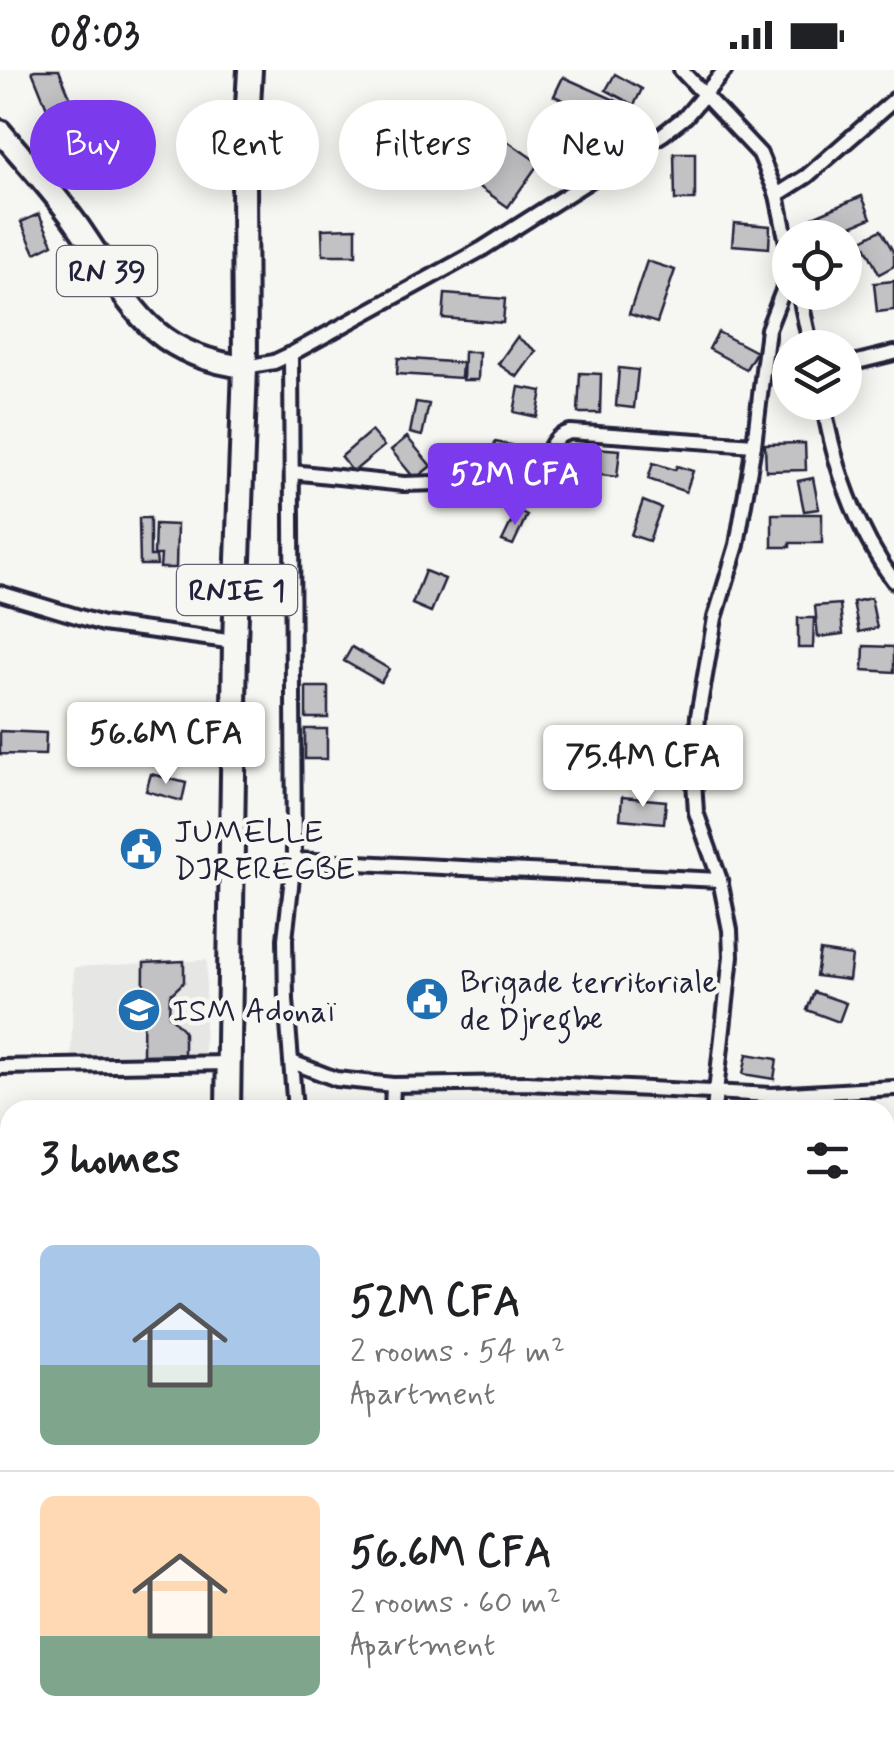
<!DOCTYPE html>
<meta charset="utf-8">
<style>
body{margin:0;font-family:Mynerve,sans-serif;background:#f2f2f2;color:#202124;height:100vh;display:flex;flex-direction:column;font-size:38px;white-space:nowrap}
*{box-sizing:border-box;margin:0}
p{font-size:32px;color:#757577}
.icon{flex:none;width:55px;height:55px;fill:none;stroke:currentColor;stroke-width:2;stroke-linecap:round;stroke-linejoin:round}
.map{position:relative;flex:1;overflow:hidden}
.details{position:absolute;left:0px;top:1030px;width:895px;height:640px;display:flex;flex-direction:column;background:#fff;border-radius:30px 30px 0 0;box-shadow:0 5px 25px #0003}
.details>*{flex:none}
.banner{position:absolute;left:30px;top:30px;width:835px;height:90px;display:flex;gap:20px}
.fabs{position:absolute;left:772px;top:150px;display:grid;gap:20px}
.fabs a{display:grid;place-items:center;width:90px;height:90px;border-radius:50%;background:#fff;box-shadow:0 5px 25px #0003;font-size:50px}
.price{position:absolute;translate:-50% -85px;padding:0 22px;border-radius:10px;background:#fff;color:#222;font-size:32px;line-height:65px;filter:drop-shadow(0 2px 5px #0008)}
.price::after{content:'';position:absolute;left:50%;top:60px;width:30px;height:22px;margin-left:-15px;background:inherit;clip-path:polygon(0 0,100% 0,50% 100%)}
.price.selected{background:#7c3aed;color:#fff}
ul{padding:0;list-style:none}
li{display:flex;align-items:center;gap:30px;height:250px;padding:0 40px}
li+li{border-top:2px solid #e0e0e0}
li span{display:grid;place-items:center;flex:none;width:280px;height:200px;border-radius:15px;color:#555}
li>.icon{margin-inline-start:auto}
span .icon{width:120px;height:120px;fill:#fffc;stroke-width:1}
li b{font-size:42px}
h2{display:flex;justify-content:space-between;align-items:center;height:120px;padding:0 40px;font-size:42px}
.tag{padding:0 35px;border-radius:45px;background:#fff;box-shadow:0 5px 25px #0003;font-size:35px;line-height:90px}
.tag.selected{background:#7c3aed;color:#fff}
.status{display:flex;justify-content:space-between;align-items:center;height:70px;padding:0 50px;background:#fff;direction:ltr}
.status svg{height:28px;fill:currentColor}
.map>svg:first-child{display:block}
.built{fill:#e6e6e4}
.building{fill:#c2c2c4;stroke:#22223b;stroke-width:2.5}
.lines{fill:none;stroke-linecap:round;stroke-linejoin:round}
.minor-casing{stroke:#22223b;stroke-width:20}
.primary-casing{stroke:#22223b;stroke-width:28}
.trunk-casing{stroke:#22223b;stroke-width:30}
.minor{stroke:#f6f6f2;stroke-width:12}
.primary{stroke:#f6f6f2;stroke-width:20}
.trunk{stroke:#f6f6f2;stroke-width:22}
.labels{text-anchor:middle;stroke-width:9;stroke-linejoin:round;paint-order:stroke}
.shield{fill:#f6f6f2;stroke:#626272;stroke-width:2.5}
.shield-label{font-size:30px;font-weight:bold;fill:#22223b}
.poi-label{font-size:32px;fill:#22223b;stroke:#f6f6f2;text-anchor:start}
</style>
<div class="status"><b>08:03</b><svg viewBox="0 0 49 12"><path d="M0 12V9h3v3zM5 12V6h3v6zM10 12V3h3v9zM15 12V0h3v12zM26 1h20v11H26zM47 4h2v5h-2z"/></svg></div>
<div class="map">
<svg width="894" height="1670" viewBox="0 0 894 1670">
<rect width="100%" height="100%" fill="#f6f6f2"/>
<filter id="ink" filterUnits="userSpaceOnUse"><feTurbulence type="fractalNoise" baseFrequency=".01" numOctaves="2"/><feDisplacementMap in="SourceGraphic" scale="20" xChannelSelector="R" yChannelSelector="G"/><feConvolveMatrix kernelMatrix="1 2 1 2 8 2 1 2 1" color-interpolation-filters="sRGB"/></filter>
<g filter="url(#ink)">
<path class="built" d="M207,890L204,984L71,986L74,897Z"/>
<g class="building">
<path d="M35,0H59L83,59L59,68L32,1Z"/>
<path d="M615,4L642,19L634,35L606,20Z"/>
<path d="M563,7L633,38L624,57L554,26Z"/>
<path d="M468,44L539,93L508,137L437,87Z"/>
<path d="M674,83H695V130H675Z"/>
<path d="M862,126L871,148L822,168L813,147Z"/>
<path d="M39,144L53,174L35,183L21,152Z"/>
<path d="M734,153L770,156L769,178L732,175Z"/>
<path d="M356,158V185H323L322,159Z"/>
<path d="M881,160L894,183V196L879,204L862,170Z"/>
<path d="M647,191L675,200L657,253L629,244Z"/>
<path d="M894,211V240L877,242L874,213Z"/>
<path d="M445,224L505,229L503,253L443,248Z"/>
<path d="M718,262L756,282L746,299L709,279Z"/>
<path d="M517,267L536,281L517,307L498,294Z"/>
<path d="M464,282H479L478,310H463Z"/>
<path d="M398,288L462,293L461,308L397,304Z"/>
<path d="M619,298L638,300L634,338L616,336Z"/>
<path d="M580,303L601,304L600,343H578Z"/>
<path d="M519,317L542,321L537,347L514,342Z"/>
<path d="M416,332L429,334L422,366L410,363Z"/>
<path d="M371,361L384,376L353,402L341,387Z"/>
<path d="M407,367L431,396L415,409L391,380Z"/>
<path d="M495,372L511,375L506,400L490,397Z"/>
<path d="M805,373L806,400L766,401L765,374Z"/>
<path d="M595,378L620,380L617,407L592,404Z"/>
<path d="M518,392L537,399L530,417L511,411Z"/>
<path d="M653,393L675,400L677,396L693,401L686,422L648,409Z"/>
<path d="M813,408L819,439L804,441L798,411Z"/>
<path d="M493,422L522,431L520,440L490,431Z"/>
<path d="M643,431L661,438L649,471L631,465Z"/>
<path d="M517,440L527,445L513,475L502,471Z"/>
<path d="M772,444H822V473H790V477H772Z"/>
<path d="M139,448H150V486H156L157,495H140Z"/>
<path d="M155,454L177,455L176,498H160L161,485H154Z"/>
<path d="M425,501L445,509L431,542L412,534Z"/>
<path d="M871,528L877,558L859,562L853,532Z"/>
<path d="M840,534L843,564L818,567L815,536Z"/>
<path d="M798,548H814L813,578H798Z"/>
<path d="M864,576L894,577V602L863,600Z"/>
<path d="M352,577L389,599L381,612L344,591Z"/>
<rect x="306" y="617" width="22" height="31"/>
<rect x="305" y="659" width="22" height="30"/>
<path d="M0,661L46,663L45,685L0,684Z"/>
<path d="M151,704L186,713L182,731L146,721Z"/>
<path d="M622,727L666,731L664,753L620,749Z"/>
<path d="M820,881L852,886L849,910L816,906Z"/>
<path d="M184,891V912L170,925L169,945L184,961V984L143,985L144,893Z"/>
<path d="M814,922L846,933L839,952L807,940Z"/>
<path d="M747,984L777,989L774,1009L743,1004Z"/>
<rect x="0" y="1567" width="10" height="28"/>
<path d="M0,1644H10V1660H33V1664H0Z"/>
<path d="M743,1660H776L775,1670H742Z"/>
</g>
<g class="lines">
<g class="minor-casing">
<g id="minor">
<path d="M681,0L760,84L777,125L790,187"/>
<path d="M777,125L807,106L894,30"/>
<path d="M799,222L811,278"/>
<path d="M291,284L294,790L285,869L286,930L295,1040"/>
<path d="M845,295L894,283"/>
<path d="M245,297L274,292L291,284L482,179L663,64L686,46L725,0"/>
<path d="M823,332C834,394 856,460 894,511"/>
<path d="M292,402L404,414L469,412L530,422C551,406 540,368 570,362L754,375"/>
<path d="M0,523L103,554L235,572"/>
<path d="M294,790L720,810"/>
<path d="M292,992L336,1009L393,1015L526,1013L772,1025L894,1018"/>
<path d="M0,997L229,993"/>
<path d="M392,1040L393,1015"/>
<path d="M714,1040L731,886L730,860L720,810L696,742L694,711L698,646L715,548L737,475L754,375L768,259L790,203"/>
<path d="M0,1130L10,1134"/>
<path d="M885,1144L894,1143"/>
<path d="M885,1340L894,1339"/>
<path d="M0,1363H10"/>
<path d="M885,1469L894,1468"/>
<path d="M0,1485L10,1486"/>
<path d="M0,1604H10"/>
<path d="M570,1660L581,1670"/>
<path d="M696,1660V1670"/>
<path d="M59,1670V1660"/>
</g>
</g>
<g class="primary-casing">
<path id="primary" d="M0,61C26,92 55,123 78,156C129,229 146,285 245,297"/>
</g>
<g class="trunk-casing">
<g id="trunk">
<path d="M228,1040L235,572L245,297L244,108L250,0"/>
<path d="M213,1670L214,1660"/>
</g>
</g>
<use href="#minor" class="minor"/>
<use href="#primary" class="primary"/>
<use href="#trunk" class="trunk"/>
</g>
</g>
<defs>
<g id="civic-disc" transform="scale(2.25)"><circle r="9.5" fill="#1f6fb2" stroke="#f6f6f2"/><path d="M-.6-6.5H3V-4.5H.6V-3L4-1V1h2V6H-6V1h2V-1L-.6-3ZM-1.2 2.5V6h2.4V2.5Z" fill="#fff"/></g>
<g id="school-disc" transform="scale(2.25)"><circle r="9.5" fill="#1f6fb2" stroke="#f6f6f2"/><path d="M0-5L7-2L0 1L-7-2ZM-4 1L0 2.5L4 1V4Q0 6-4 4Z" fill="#fff"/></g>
</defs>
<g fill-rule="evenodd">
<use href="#civic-disc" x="141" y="779"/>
<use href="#civic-disc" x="427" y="929"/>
<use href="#school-disc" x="139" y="940"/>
</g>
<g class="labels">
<g class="shield">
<rect x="57" y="176" width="100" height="50" rx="8"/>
<rect x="177" y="495" width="120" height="50" rx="8"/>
</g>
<g class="shield-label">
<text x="107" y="211">RN 39</text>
<text x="237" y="530">RNIE 1</text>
</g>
<g class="poi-label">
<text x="174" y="772">JUMELLE<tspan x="174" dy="37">DJREREGBE</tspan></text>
<text x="460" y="922">Brigade territoriale<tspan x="460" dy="37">de Djregbe</tspan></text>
<text x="172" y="951">ISM Adonaï</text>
</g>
</g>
</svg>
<div class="fabs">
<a><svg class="icon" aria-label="locate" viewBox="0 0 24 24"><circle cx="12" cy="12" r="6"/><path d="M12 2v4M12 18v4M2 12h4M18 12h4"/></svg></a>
<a><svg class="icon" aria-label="layers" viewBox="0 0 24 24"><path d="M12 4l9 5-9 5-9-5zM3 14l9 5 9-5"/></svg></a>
</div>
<b class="price selected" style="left:515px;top:458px">52M CFA</b>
<b class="price" style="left:166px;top:717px">56.6M CFA</b>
<b class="price" style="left:643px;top:740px">75.4M CFA</b>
<div class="banner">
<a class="tag selected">Buy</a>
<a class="tag">Rent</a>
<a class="tag">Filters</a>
<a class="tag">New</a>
</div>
<section class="details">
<h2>3 homes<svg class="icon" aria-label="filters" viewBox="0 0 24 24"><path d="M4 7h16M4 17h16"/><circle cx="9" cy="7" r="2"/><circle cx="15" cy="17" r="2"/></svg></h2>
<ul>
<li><span style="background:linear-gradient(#a9c7e8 60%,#7fa58c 0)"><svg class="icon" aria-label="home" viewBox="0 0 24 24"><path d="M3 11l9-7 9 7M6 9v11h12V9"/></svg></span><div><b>52M CFA</b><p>2 rooms · 54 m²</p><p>Apartment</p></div></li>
<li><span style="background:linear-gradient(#ffd9b3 70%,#7fa58c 0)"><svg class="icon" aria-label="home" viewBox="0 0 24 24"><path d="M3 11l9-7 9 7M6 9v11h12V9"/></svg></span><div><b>56.6M CFA</b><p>2 rooms · 60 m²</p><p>Apartment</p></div></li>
</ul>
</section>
</div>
